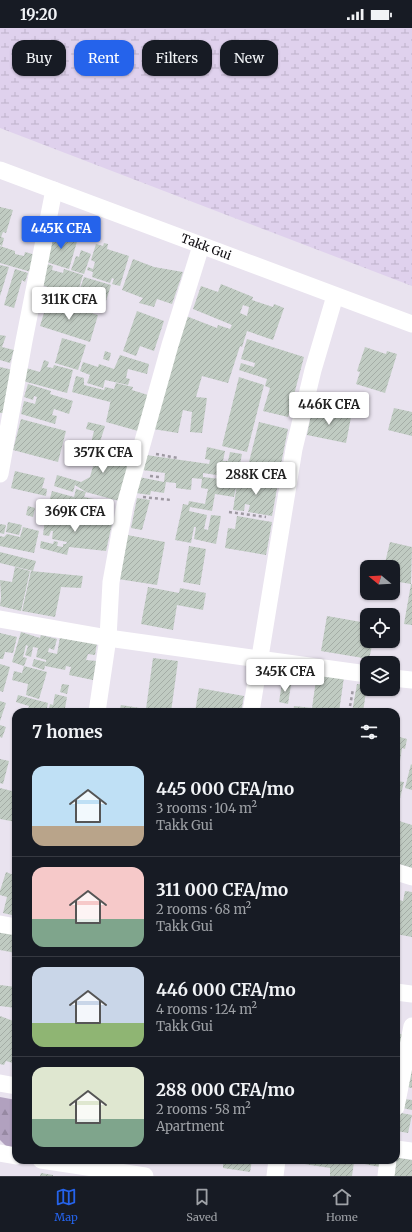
<!DOCTYPE html>
<meta charset="utf-8">
<style>
body{margin:0;font-family:Merriweather,serif;background:#242831;color:#f1f3f6;height:100vh;display:flex;flex-direction:column;font-size:15px;white-space:nowrap}
*{box-sizing:border-box;margin:0}
p{font-size:13px;color:#9ea1a6}
.icon{flex:none;width:22px;height:22px;fill:none;stroke:currentColor;stroke-width:2;stroke-linecap:round;stroke-linejoin:round}
.map{position:relative;flex:1;overflow:hidden}
.details{position:absolute;left:12px;top:680px;width:388px;height:456px;display:flex;flex-direction:column;background:#171b24;border-radius:12px;box-shadow:0 1px 3px #0004}
.details>*{flex:none}
.top-card{position:absolute;left:12px;top:12px;width:388px;height:36px;display:flex;gap:8px}
.needle{width:26px;rotate:288deg}
.fabs{position:absolute;left:360px;top:532px;display:grid;gap:8px}
.fabs a{display:grid;place-items:center;width:40px;height:40px;border-radius:8px;background:#171b24;box-shadow:0 1px 3px #0004;font-size:20px}
.price{position:absolute;translate:-50% -34px;padding:0 9px;border-radius:4px;background:#fff;color:#222;font-size:13px;line-height:26px;filter:drop-shadow(0 1px 2px #0008)}
.price::after{content:'';position:absolute;left:50%;top:24px;width:12px;height:9px;margin-left:-6px;background:inherit;clip-path:polygon(0 0,100% 0,50% 100%)}
.price.selected{background:#2563eb;color:#fff}
ul{padding:0;list-style:none}
li{display:flex;align-items:center;gap:12px;height:100px;padding:0 20px}
li+li{border-top:1px solid #363941}
li span{display:grid;place-items:center;flex:none;width:112px;height:80px;border-radius:12px;color:#555}
li>.icon{margin-inline-start:auto}
span .icon{width:48px;height:48px;fill:#fffc;stroke-width:1}
li b{font-size:17px}
h2{display:flex;justify-content:space-between;align-items:center;height:48px;padding:0 20px;font-size:17px}
.pill{padding:0 14px;border-radius:12px;background:#171b24;box-shadow:0 1px 3px #0004;font-size:14px;line-height:36px}
.pill.selected{background:#2563eb;color:#fff}
.status{display:flex;justify-content:space-between;align-items:center;height:28px;padding:0 20px;background:#171b24;direction:ltr}
.status svg{height:11px;fill:currentColor}
.tab-bar{display:flex;justify-content:space-around;align-items:center;height:56px;border-top:1px solid #363941;background:#171b24;font-size:11px;color:#9ea1a6}
.tab-bar a{display:grid;justify-items:center;gap:2px}
.tab-bar .selected{color:#2563eb}
.map>svg:first-child{display:block}
.forest{fill:url(#forest-firs)}
.wetland{fill:url(#wetland-marsh)}
.building{fill:url(#building-hatch);fill-rule:evenodd}
.lines{fill:none;stroke-linecap:round;stroke-linejoin:round}
.path{stroke:#9e99a2;stroke-width:2.5;stroke-dasharray:3 3;stroke-linecap:butt}
.minor{stroke:#fff;stroke-width:17}
.labels{text-anchor:middle;stroke-width:3;stroke-linejoin:round;paint-order:stroke}
.street-label{font-size:12px;fill:#0e0c10;stroke:#e9e3ef}
</style>
<div class="status"><b>19:20</b><svg viewBox="0 0 49 12"><path d="M0 12V9h3v3zM5 12V6h3v6zM10 12V3h3v9zM15 12V0h3v12zM26 1h20v11H26zM47 4h2v5h-2z"/></svg></div>
<div class="map">
<svg width="412" height="1148" viewBox="0 0 412 1148">
<defs>
<pattern id="forest-firs" width="22" height="20" patternUnits="userSpaceOnUse"><rect width="22" height="20" fill="#b1a1bf"/><path d="M5 1l3.5 6h-7zM16 11l3.5 6h-7z" fill="#9789a3"/></pattern>
<pattern id="wetland-marsh" width="20" height="14" patternUnits="userSpaceOnUse"><rect width="20" height="14" fill="#dfd1ed"/><path d="M1 5h8M5 5V1M11 12h8M15 12V8" fill="none" stroke="#beb2ca"/></pattern>
<pattern id="building-hatch" width="6" height="6" patternUnits="userSpaceOnUse"><rect width="6" height="6" fill="#c0cbc2"/><path d="M-1 1l2-2M0 6l6-6M5 7l2-2" fill="none" stroke="#a4ada6"/></pattern>
</defs>
<rect width="100%" height="100%" fill="#e9e3ef"/>
<path class="forest" d="M0,1069L16,1072V1120L10,1122L0,1112Z"/>
<path class="wetland" d="M0,0H412V258L0,100Z"/>
<g class="building">
<path d="M0,179L13,182L6,205L3,204L1,209L4,210L2,218L0,217Z"/>
<path d="M53,202L78,210L69,241L43,233Z"/>
<path d="M104,215L108,216L107,221L129,228L120,258L112,256L114,251L112,250L110,255L92,249L93,244L87,242L88,239L93,241L95,234L91,232L96,216L103,218Z"/>
<path d="M0,218L15,223V226L24,228L25,224L36,227L31,244L0,235Z"/>
<path d="M81,222L91,226L84,246L71,242L76,228L79,229Z"/>
<path d="M133,231L154,239L183,244L172,276L157,271L154,279L139,275L143,270L122,262Z"/>
<path d="M44,235L53,238L52,242L63,245L64,241L83,247L77,267L37,256Z"/>
<path d="M0,237L9,239L0,268Z"/>
<path d="M15,241L28,245L25,254L22,252L14,280L4,277Z"/>
<path d="M84,249L111,257L105,276L78,267Z"/>
<path d="M221,256L253,269L252,272L273,279L274,276L284,280L273,312L247,303L242,319L240,318L228,355L202,348L196,369L207,370L202,405L190,404L192,384L183,382L178,405L153,401L186,288L217,300L218,297L230,301L232,297L193,281L201,258L218,264ZM243,277L249,279L247,288L240,285Z"/>
<path d="M48,272L98,287L90,314L40,298Z"/>
<path d="M137,283L164,293L154,323L140,318L136,328L123,323Z"/>
<path d="M0,307L6,308L2,319L14,322L10,335L0,332Z"/>
<path d="M62,310L86,317L78,342L55,335Z"/>
<path d="M247,311L304,329L288,389L263,383L270,360L265,358L267,351L239,342L241,335L254,339L255,335L241,331Z"/>
<path d="M365,319L386,326L387,323L397,326L385,365L356,356L360,344L357,343Z"/>
<path d="M105,323L111,325L109,333L103,331Z"/>
<path d="M120,327L149,336L147,346L128,341L126,350L130,351L128,357L105,352L103,360L87,355L90,347L80,343L83,334L98,339L99,336L114,341Z"/>
<path d="M44,332L49,334L47,339L53,340L54,337L73,342L67,365L23,353L26,340L40,344Z"/>
<path d="M0,339L13,342L3,385H0Z"/>
<path d="M76,348L84,350V357L104,362L105,359L114,361L116,355L133,359L132,362L148,367L138,403L106,394L111,371L110,374L72,364Z"/>
<path d="M239,349L264,357L247,424L222,418Z"/>
<path d="M28,356L51,363L50,366L73,373L69,386L54,381L52,387L57,388L55,396L21,386L24,373L35,376L37,369L34,368L33,372L24,369Z"/>
<path d="M394,380L412,384V408L388,402Z"/>
<path d="M312,381L351,389L346,415L307,407Z"/>
<path d="M21,391L66,403L58,434L13,422Z"/>
<path d="M88,394L105,398L99,417L91,415L94,403L86,401Z"/>
<path d="M259,394L288,401L280,441L249,434Z"/>
<path d="M99,417L133,421L119,473L86,464L75,457L73,464L54,458L57,447L81,454L90,449Z"/>
<path d="M207,419L225,423L223,433H228L230,424L242,426L240,436L236,435L235,440H239L237,450L203,445V449L237,453L234,469L215,466L212,483L190,479L189,483L207,487L204,501L208,502L211,487L221,488L216,516L194,511L196,499H194L191,515L175,512L183,476L188,477L189,473L205,476L208,461L201,460L202,451L192,450L191,462L176,460V455L166,454L164,465L151,463L150,467L136,465L139,449L164,454L165,445L142,442L146,427L209,436L210,432L205,431Z"/>
<path d="M15,443L45,450L42,460L47,461L46,468L11,460Z"/>
<path d="M238,450L278,455L272,488L248,484L250,477L245,476L244,483L233,482Z"/>
<path d="M76,461L86,464L84,469L94,471L91,481L80,479L77,490L47,482L52,463L74,469Z"/>
<path d="M137,470L150,472L142,502L131,500Z"/>
<path d="M28,478L35,480L33,489L26,487Z"/>
<path d="M46,483L76,490L75,495L77,490L112,496L106,523L69,519L67,527L40,520L41,513L53,516L54,513L58,514L57,518L63,519V516H66L67,514L52,511L53,503H51L49,508L43,507Z"/>
<path d="M237,488L272,494L266,527L225,520L228,500L235,501Z"/>
<path d="M8,494L22,497L19,507L6,504Z"/>
<path d="M0,496L6,497L4,506L0,505Z"/>
<path d="M23,499L39,503L34,525L0,518V508L4,509L7,506L20,509Z"/>
<path d="M127,507L165,514L157,557L118,551Z"/>
<path d="M390,514L412,519L411,556L393,553V539H384Z"/>
<path d="M189,518L206,521L200,557L183,554Z"/>
<path d="M0,524L36,533L33,543L0,535Z"/>
<path d="M15,539L30,543L21,583L0,578L1,569L0,552L12,554Z"/>
<path d="M31,543L83,548L81,560L61,559L55,589L22,583Z"/>
<path d="M411,556H412V597L404,596Z"/>
<path d="M148,559L179,565L180,560L206,565L203,582L177,577L173,602L141,596Z"/>
<path d="M327,588L367,595V613H373L369,631L321,623Z"/>
<path d="M21,604L40,610L41,607L57,611L54,622L49,620L48,624L57,626L60,609L97,615L95,627L88,626L86,632L97,633L93,652L69,647L71,639L66,638L65,642L45,638L44,642L32,638L34,631L46,634V632L36,629L38,620L33,619L31,629L25,627L28,618L26,617L23,629L27,630L24,638L47,644L39,671L26,667L28,656L12,652L14,643L22,645L24,638L12,634Z"/>
<path d="M0,605L17,609L13,625L5,624L3,631H0Z"/>
<path d="M153,630L178,633L171,684L146,681V684H119L121,677L146,681Z"/>
<path d="M0,636L10,639L3,664L0,663Z"/>
<path d="M317,645L344,649L339,684H293L294,678L312,680Z"/>
<path d="M282,655L291,656L288,676L279,674Z"/>
<path d="M62,656L69,657L67,666L60,664Z"/>
<path d="M357,656L367,657L363,684H352Z"/>
<path d="M199,660L244,668L241,684H195Z"/>
<path d="M55,666L67,669L65,680L80,684H48L50,676L53,677Z"/>
<path d="M18,667L48,675L46,684H27L29,678L16,674Z"/>
<path d="M0,673L6,675L0,693Z"/>
<path d="M0,697L6,699L2,710L0,709Z"/>
<path d="M396,708L407,711L405,721L402,720L400,733L396,732Z"/>
<path d="M0,731L9,733L3,756L0,755Z"/>
<path d="M411,736L412,737V762L405,760Z"/>
<path d="M396,753L404,754L397,783H396Z"/>
<path d="M0,760L16,764V794L0,791Z"/>
<path d="M396,792L412,797V840L396,835Z"/>
<path d="M6,844L16,848V888L3,885L7,869L0,867V863Z"/>
<path d="M405,863L412,864V909L396,906V871L403,873Z"/>
<path d="M0,902L16,905V925L0,922Z"/>
<path d="M0,957L16,959V980L0,978Z"/>
<path d="M0,988L16,994V1036L6,1033L4,1037L0,1036Z"/>
<path d="M396,1004L403,1007L396,1031Z"/>
<path d="M412,1039V1060L407,1059Z"/>
<path d="M404,1071L412,1072V1082L402,1080Z"/>
<path d="M401,1085L412,1087L408,1105L397,1103Z"/>
<path d="M396,1129L412,1132V1148H391Z"/>
<path d="M190,1132H204V1135Z"/>
<path d="M211,1132H252L250,1144L223,1140V1135Z"/>
<path d="M279,1132H381L380,1139L354,1134L352,1148H330V1140Z"/>
<path d="M41,1145L53,1147V1148H40Z"/>
</g>
<g class="lines">
<g class="path">
<path d="M156,426L178,430"/>
<path d="M150,448L159,449"/>
<path d="M143,469L171,472"/>
<path d="M229,484L266,489"/>
<path d="M349,684L353,661"/>
</g>
<g class="minor">
<path id="s1" d="M0,142L412,296"/>
<path d="M0,446L24,313L54,162"/>
<path d="M0,591L108,610L367,646"/>
<path d="M393,650L412,652"/>
<path d="M97,684L108,610L111,554L125,477L170,317L201,218"/>
<path d="M251,684L294,421L313,342L335,268"/>
<path d="M396,844L412,849"/>
<path d="M0,896L16,899"/>
<path d="M396,964L412,966"/>
<path d="M0,1055L16,1058"/>
<path d="M396,1079L412,998"/>
<path d="M396,1121L412,1123"/>
<path d="M0,1125L16,1128"/>
<path d="M41,1132L145,1148"/>
<path d="M275,1148L277,1132"/>
<path d="M386,1148L388,1132"/>
</g>
</g>
<g class="labels">
<g class="street-label">
<text dy="4" stroke="none"><textPath href="#s1" startOffset="220">Takk Gui</textPath></text>
</g>
</g>
</svg>
<div class="fabs">
<a><svg class="needle" viewBox="-14 -14 28 28"><path d="M0-13l5 13h-10z" fill="#e53935"/><path d="M0 13l5-13h-10z" fill="#9ea1a6"/></svg></a>
<a><svg class="icon" aria-label="locate" viewBox="0 0 24 24"><circle cx="12" cy="12" r="6"/><path d="M12 2v4M12 18v4M2 12h4M18 12h4"/></svg></a>
<a><svg class="icon" aria-label="layers" viewBox="0 0 24 24"><path d="M12 4l9 5-9 5-9-5zM3 14l9 5 9-5"/></svg></a>
</div>
<b class="price selected" style="left:61px;top:222px">445K CFA</b>
<b class="price" style="left:69px;top:293px">311K CFA</b>
<b class="price" style="left:329px;top:398px">446K CFA</b>
<b class="price" style="left:103px;top:446px">357K CFA</b>
<b class="price" style="left:256px;top:468px">288K CFA</b>
<b class="price" style="left:75px;top:505px">369K CFA</b>
<b class="price" style="left:285px;top:665px">345K CFA</b>
<div class="top-card">
<a class="pill">Buy</a>
<a class="pill selected">Rent</a>
<a class="pill">Filters</a>
<a class="pill">New</a>
</div>
<section class="details">
<h2>7 homes<svg class="icon" aria-label="filters" viewBox="0 0 24 24"><path d="M4 7h16M4 17h16"/><circle cx="9" cy="7" r="2"/><circle cx="15" cy="17" r="2"/></svg></h2>
<ul>
<li><span style="background:linear-gradient(#bfe0f5 75%,#b9a48a 0)"><svg class="icon" aria-label="home" viewBox="0 0 24 24"><path d="M3 11l9-7 9 7M6 9v11h12V9"/></svg></span><div><b>445 000 CFA/mo</b><p>3 rooms · 104 m²</p><p>Takk Gui</p></div></li>
<li><span style="background:linear-gradient(#f6c9c9 65%,#7fa58c 0)"><svg class="icon" aria-label="home" viewBox="0 0 24 24"><path d="M3 11l9-7 9 7M6 9v11h12V9"/></svg></span><div><b>311 000 CFA/mo</b><p>2 rooms · 68 m²</p><p>Takk Gui</p></div></li>
<li><span style="background:linear-gradient(#c9d6e8 70%,#8fb573 0)"><svg class="icon" aria-label="home" viewBox="0 0 24 24"><path d="M3 11l9-7 9 7M6 9v11h12V9"/></svg></span><div><b>446 000 CFA/mo</b><p>4 rooms · 124 m²</p><p>Takk Gui</p></div></li>
<li><span style="background:linear-gradient(#dfe7d0 65%,#7fa58c 0)"><svg class="icon" aria-label="home" viewBox="0 0 24 24"><path d="M3 11l9-7 9 7M6 9v11h12V9"/></svg></span><div><b>288 000 CFA/mo</b><p>2 rooms · 58 m²</p><p>Apartment</p></div></li>
</ul>
</section>
</div>
<nav class="tab-bar">
<a class="selected"><svg class="icon" aria-label="map" viewBox="0 0 24 24"><path d="M3 6l6-2 6 2 6-2v14l-6 2-6-2-6 2zM9 4v14M15 6v14"/></svg>Map</a>
<a><svg class="icon" aria-label="saved" viewBox="0 0 24 24"><path d="M7 4h10v16l-5-4-5 4z"/></svg>Saved</a>
<a><svg class="icon" aria-label="home" viewBox="0 0 24 24"><path d="M3 11l9-7 9 7M6 9v11h12V9"/></svg>Home</a>
</nav>
